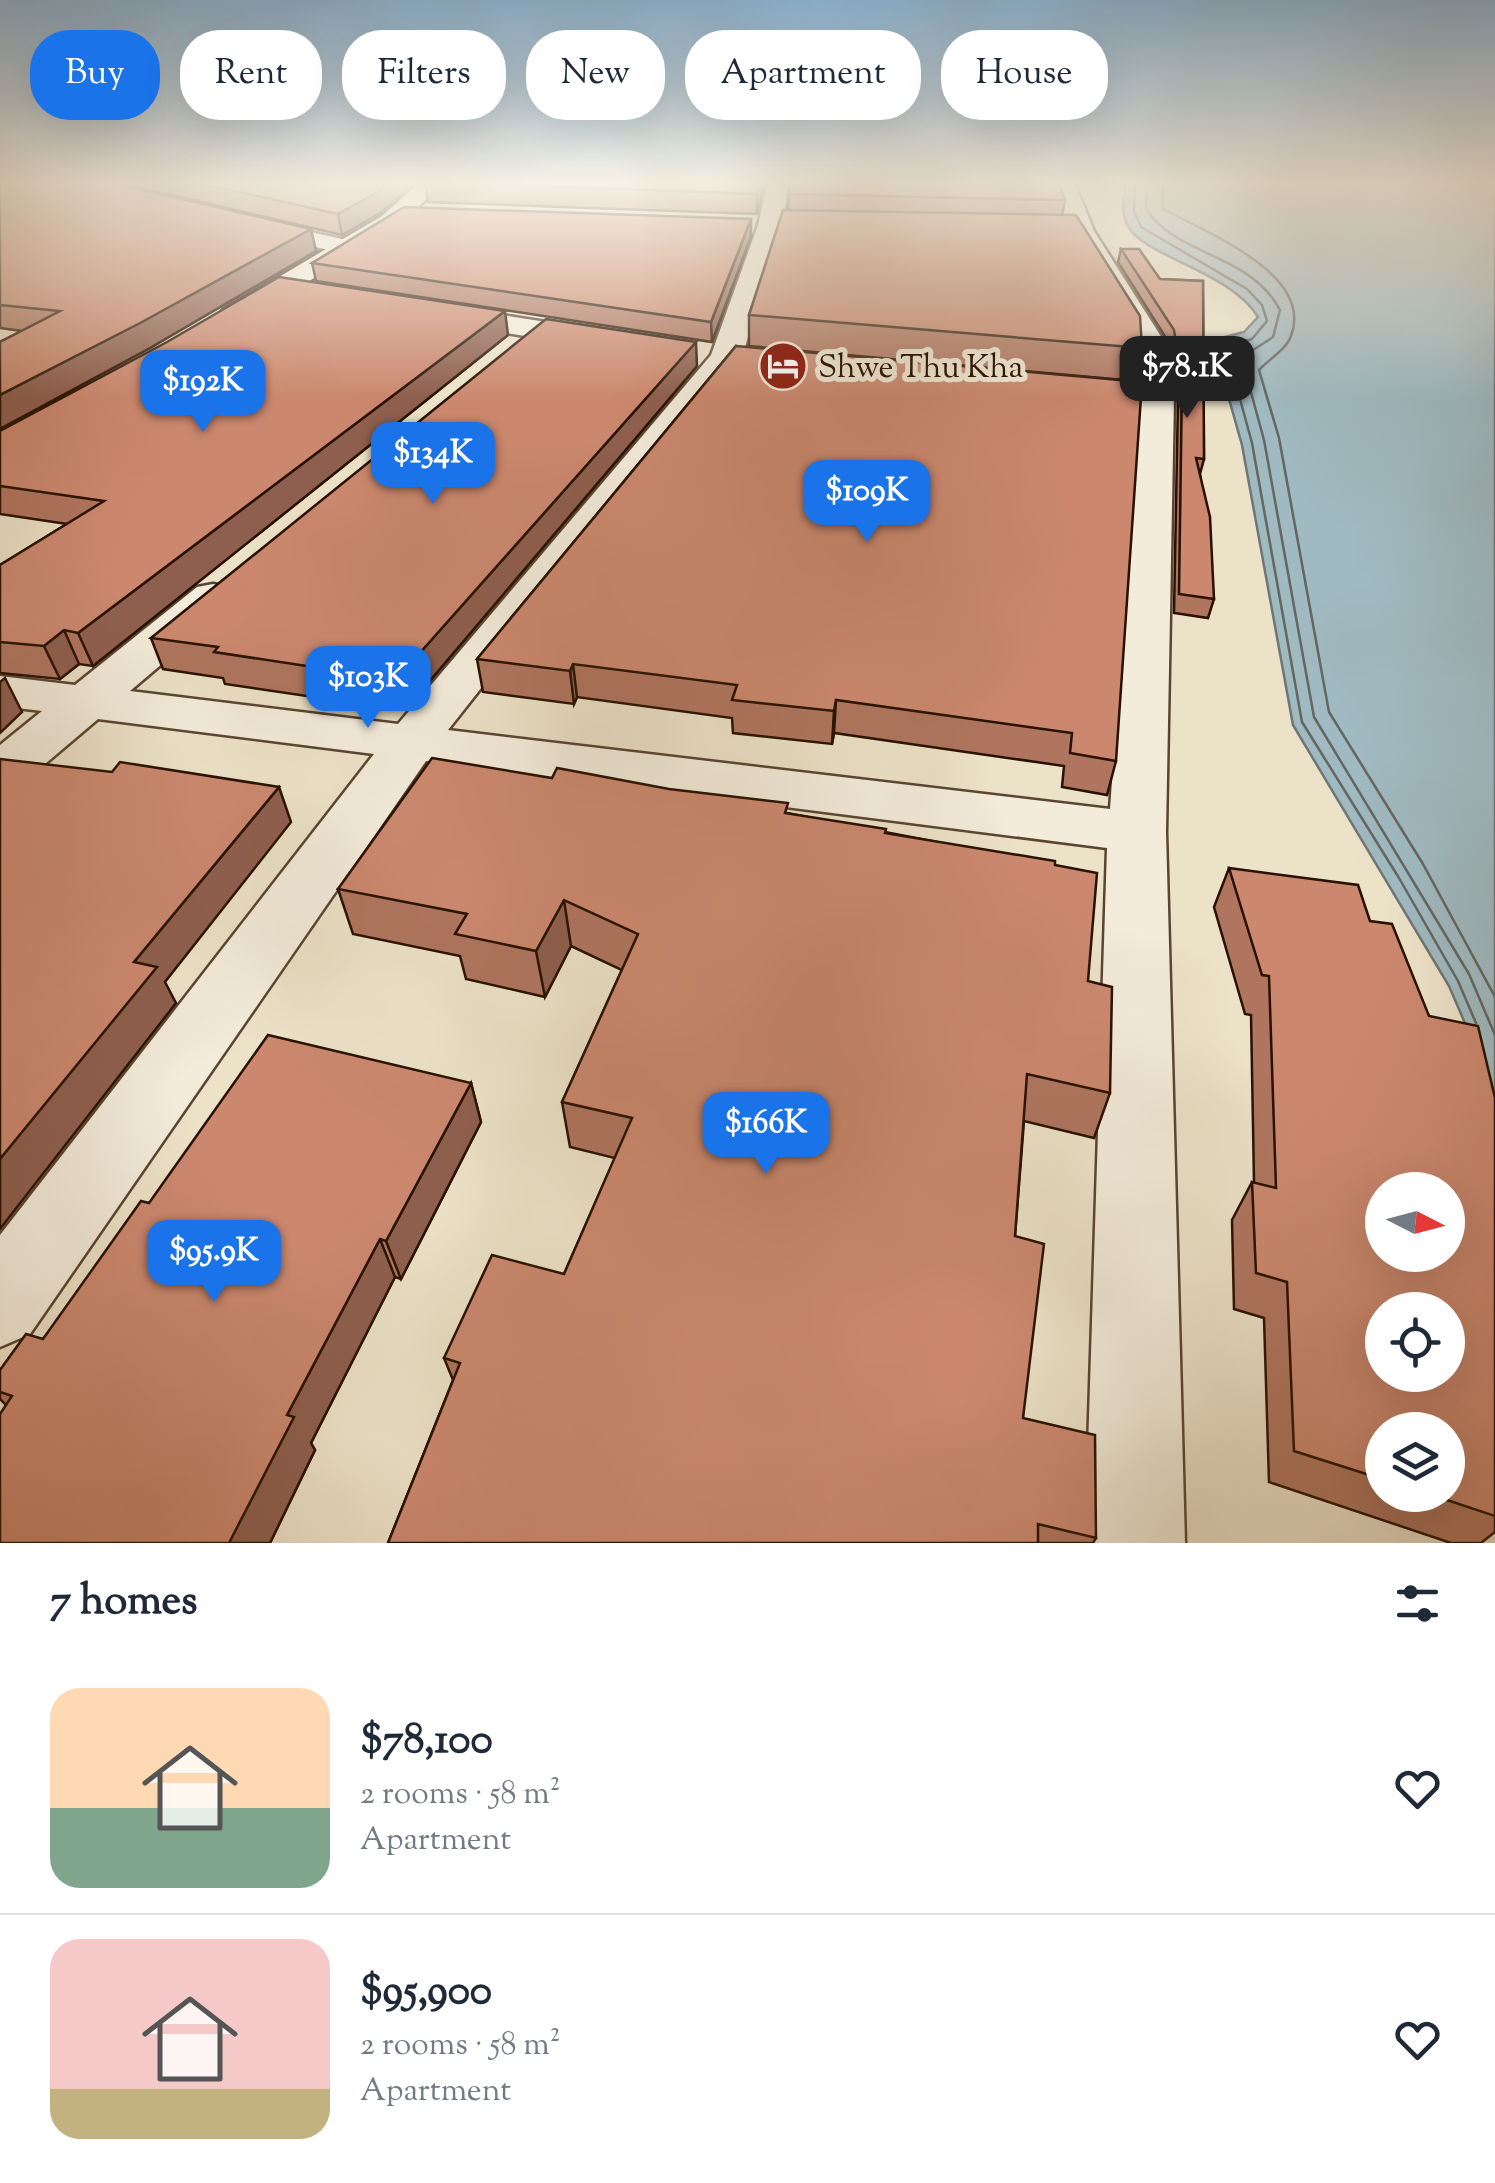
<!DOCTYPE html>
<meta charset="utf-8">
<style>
body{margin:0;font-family:"Sorts Mill Goudy",serif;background:#f2f2f3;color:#1f2937;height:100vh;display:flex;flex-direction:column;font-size:38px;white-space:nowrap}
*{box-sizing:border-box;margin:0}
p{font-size:32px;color:#747a83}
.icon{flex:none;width:55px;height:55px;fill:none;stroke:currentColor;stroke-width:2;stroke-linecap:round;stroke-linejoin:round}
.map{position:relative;height:1543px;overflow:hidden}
.panel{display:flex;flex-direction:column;background:#fff;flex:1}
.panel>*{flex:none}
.guide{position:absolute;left:30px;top:30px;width:1435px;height:90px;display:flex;gap:20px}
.needle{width:65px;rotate:96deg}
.tools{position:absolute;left:1365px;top:1172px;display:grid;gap:20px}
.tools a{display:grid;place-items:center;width:100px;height:100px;border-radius:50%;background:#fff;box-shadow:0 10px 40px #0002;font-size:50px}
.price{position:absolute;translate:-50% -85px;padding:0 22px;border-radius:20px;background:#1a73e8;color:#fff;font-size:32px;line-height:65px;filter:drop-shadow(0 2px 5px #0008)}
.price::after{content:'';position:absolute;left:50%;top:60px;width:30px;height:22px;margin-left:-15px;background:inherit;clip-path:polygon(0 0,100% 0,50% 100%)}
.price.on{background:#222;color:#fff}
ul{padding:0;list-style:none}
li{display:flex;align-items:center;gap:30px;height:250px;padding:0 50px}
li+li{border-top:2px solid #e0e1e3}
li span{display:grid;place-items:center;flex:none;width:280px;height:200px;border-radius:30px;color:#555}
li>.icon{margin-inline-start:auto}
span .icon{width:120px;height:120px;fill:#fffc;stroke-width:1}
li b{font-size:42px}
h2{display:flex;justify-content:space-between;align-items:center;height:120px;padding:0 50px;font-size:42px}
.pill{padding:0 35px;border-radius:40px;background:#fff;box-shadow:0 10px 40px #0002;font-size:35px;line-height:90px}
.pill.on{background:#1a73e8;color:#fff}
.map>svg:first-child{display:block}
.water{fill:#9fbac1;stroke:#6f7674;stroke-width:2.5}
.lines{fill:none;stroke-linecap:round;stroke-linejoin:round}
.shore{stroke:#646660;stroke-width:2.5}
.street-casing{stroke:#594532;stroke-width:5}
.secondary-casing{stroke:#281100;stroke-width:5}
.street{fill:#f3ecdb;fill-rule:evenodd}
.secondary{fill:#f3ecdb;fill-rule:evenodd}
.wall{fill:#af755f;stroke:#281100;stroke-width:2.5;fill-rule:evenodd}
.shaded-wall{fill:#8e5f4e;stroke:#281100;stroke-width:2.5}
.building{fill:#cb886f;stroke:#281100;stroke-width:2.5;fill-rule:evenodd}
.labels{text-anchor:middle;stroke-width:10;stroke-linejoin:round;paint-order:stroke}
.far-poi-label{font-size:32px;fill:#281100;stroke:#f3ecdb;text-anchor:start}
</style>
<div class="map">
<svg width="1495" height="1543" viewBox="0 0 1495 1543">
<rect width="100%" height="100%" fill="#ece2c8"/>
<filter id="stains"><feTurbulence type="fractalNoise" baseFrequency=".002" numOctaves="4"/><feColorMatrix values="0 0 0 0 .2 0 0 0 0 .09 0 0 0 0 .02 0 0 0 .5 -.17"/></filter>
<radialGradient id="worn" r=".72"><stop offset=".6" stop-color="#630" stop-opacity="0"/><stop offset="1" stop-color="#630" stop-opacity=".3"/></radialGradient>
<path class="water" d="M1126,182H1495V1093L1449,986L1293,725L1242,445L1227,392L1198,344L1244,332L1258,317C1232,273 1147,257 1129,228C1120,212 1123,199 1126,182Z"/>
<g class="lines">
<g class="shore">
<path d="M1135,182L1134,211L1141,227L1247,289L1262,305L1267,321L1252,339L1219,349L1217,354L1237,388L1252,443L1302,722L1399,878L1458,981L1476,1023"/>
<path d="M1148,182L1146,209C1176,256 1250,253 1280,310L1273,337L1236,361L1249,385L1264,440L1314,717L1469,974L1495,1035"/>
<path d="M1163,182L1162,208C1203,232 1315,273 1291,336C1286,350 1269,359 1259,370L1279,438L1329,712L1423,864L1495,997"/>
</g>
<g class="street-casing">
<g id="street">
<path d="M768,182H790L782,225L742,357L448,730L1110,809L1140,397L1137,346L1070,231L1052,182H1074L1094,231L1167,346L1174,397L1166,832L1185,1543H1085L1107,848L426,761L30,1334L0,1347V1235L374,754L98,719L19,786L0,791V745L42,711L0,706V676L75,685L197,587L213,584L229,587L235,597L229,607L130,691L398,724L711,355L758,225Z"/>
<path d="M240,216L355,242L358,247L346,254L232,228L228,223L232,218Z"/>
<path d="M432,304L604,331L615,334L619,340L615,346L604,349L422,319L418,313L422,307Z"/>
</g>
</g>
<g class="secondary-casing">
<path id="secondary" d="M420,182H444L398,226L243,322H223L219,316L223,310L382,216Z"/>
</g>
<use href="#street" class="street"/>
<use href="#secondary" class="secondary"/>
</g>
<g class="wall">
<path d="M0,182L316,251L150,348L0,429V342L22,331L0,328Z"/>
<path d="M116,182H416L380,213L342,235Z"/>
<path d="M425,182H765L757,214L428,202Z"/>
<path d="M788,194L1065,200L1062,215L1142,348L1135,381L749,346V315L788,210Z"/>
<path d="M751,236L712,342L316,281L312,263Z"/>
<path d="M1121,249L1160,279L1203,281L1204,459L1200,474L1214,599L1208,618L1174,613L1178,397L1171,346L1118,262Z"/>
<path d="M508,335L93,666L79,664L60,679L0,673V565L67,524L0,514V431Z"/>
<path d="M736,346L1116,761L1107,795L1062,787L1064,766L834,733L832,744L733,733L732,718L577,697L574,704L483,692L477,659Z"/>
<path d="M697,366L417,696L368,687L354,703L225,684L223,678L163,669L151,638Z"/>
<path d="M787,813L1055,865L1088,981L1110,1093L1094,1138L1024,1121L1015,1236L1023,1418L1096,1538L1093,1543H388L453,1380L444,1358L564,1274L615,1158L570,1147L562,1102L622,970L571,946L545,997L466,979L460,956L353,934L338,889Z"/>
<path d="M1229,868L1370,921L1429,1016L1495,1098V1532L1481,1543H1451L1269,1482L1264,1318L1234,1309L1232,1220L1252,1182H1254L1251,1015L1245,1014L1214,907ZM1382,1430L1448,1495H1382Z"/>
<path d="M471,1083L481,1122L401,1279L395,1277L311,1443L315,1450L270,1543H0L6,1405L0,1399V1370L43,1339L149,1203Z"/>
</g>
<g class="shaded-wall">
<path d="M389,182H416L380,213L342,235L338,214Z"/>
<path d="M760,182H765L757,214V194Z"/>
<path d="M751,219V236L712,342L711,322Z"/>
<path d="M311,229L316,251L150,348L0,429V395Z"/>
<path d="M505,311L508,335L93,666L78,633Z"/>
<path d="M696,342L697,366L417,696L410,664Z"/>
<path d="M64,630L79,664L60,679L44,646Z"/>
<path d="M360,656L368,687L354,703L346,672Z"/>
<path d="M573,664L577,697L574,704L570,671Z"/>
<path d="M5,678L22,712L0,733V682Z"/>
<path d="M836,700L834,733L832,744L834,711Z"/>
<path d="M279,787L291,822L165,982L176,1003L0,1229V1159L134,962Z"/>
<path d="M564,900L571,946L545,997L536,951Z"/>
<path d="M471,1083L481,1122L401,1279L386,1241Z"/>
<path d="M380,1239L395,1277L311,1443L315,1450L270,1543H229L287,1415Z"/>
</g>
<g class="building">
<path d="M0,182H108L311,229L142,322L0,395V342L60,311L0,305Z"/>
<path d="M194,182H389L376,193L338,214Z"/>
<path d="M425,182H760L757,194Z"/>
<path d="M790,182H1058L1065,200L788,194Z"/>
<path d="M404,207L751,219L711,322L312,263Z"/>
<path d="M783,210L1076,215L1140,316L1142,348L749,315Z"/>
<path d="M1121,249H1139L1160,279L1203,281L1204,459L1196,458L1210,517L1214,599L1179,594L1182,381L1174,330Z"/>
<path d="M279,277L505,311L78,633L64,630L44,646L0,642V565L104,501L0,486V431L167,342Z"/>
<path d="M546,319L696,342L410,664L360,656L346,672L214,652L218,647L151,638Z"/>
<path d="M736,346L1142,382L1116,761L1070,753L1072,733L836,700L834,711L732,700L737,685L573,664L570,671L477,659Z"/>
<path d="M432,758L552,778L557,768L669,789L788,803L785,813L886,829L885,833L1055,861V865L1097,873L1088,981L1112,987L1110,1093L1027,1074L1015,1236L1044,1244L1023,1418L1095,1435L1096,1538L1038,1524V1543H388L460,1363L444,1358L492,1255L564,1274L632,1118L562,1102L638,934L564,900L536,951L455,934L467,914L338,889Z"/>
<path d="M0,759L112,772L120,762L279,787L134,962L157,967L0,1159Z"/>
<path d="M1229,868L1358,885L1370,921L1392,924L1429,1016L1478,1026L1495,1098V1516L1432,1495H1448V1430H1382V1479L1294,1451L1287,1282L1256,1273L1252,1182L1276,1188L1269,976L1262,975ZM1382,1190H1448V1255H1382ZM1382,1310H1448V1375H1382Z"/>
<path d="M268,1035L471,1083L386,1241L380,1239L287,1415L294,1417L229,1543H0V1414L12,1396L0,1392V1370L26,1334L43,1339L141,1201L149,1203Z"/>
</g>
<linearGradient id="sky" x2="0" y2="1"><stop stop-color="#8bb6d8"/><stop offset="0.46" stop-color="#f6f2e6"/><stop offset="1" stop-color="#f6f2e6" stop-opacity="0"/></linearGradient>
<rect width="1495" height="398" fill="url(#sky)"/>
<defs>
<g id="hotel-disc" transform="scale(2.5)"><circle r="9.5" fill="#8f2418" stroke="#f3ecdb"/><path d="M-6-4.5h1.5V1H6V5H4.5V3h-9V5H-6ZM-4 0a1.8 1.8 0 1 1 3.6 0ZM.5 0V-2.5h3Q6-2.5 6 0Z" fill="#fff"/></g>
</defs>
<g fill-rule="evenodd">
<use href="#hotel-disc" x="783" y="366"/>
</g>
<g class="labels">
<g class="far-poi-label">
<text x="818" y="377">Shwe Thu Kha</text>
</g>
</g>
<rect width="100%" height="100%" filter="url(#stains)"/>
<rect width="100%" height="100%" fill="url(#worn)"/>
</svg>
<div class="tools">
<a><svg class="needle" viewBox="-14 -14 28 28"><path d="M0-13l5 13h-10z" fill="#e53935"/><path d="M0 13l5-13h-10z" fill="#747a83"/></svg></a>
<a><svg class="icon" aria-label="locate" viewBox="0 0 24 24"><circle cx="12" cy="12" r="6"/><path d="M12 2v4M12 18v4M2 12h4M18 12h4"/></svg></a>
<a><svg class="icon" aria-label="layers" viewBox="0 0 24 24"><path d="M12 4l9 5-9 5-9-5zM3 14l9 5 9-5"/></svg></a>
</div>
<b class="price on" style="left:1187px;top:421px">$78.1K</b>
<b class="price" style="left:203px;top:435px">$192K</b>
<b class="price" style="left:433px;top:507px">$134K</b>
<b class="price" style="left:867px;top:545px">$109K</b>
<b class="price" style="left:368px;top:731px">$103K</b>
<b class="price" style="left:766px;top:1177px">$166K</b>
<b class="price" style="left:214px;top:1305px">$95.9K</b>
<div class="guide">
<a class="pill on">Buy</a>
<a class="pill">Rent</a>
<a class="pill">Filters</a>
<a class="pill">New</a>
<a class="pill">Apartment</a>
<a class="pill">House</a>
</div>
</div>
<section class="panel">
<h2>7 homes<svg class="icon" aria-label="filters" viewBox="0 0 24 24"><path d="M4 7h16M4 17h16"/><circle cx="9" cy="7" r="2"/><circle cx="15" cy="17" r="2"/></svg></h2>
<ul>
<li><span style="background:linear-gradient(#ffd9b3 60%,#7fa58c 0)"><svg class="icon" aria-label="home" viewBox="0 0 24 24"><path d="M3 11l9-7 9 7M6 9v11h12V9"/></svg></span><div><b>$78,100</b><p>2 rooms · 58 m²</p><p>Apartment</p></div><svg class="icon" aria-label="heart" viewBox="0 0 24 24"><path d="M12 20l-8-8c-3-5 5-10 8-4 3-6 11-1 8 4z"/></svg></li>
<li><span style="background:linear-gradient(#f6c9c9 75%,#c2b280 0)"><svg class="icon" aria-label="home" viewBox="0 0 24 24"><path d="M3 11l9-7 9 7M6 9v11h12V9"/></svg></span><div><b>$95,900</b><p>2 rooms · 58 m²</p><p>Apartment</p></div><svg class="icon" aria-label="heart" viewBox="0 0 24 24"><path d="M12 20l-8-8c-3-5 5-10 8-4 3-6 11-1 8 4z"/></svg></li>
</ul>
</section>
